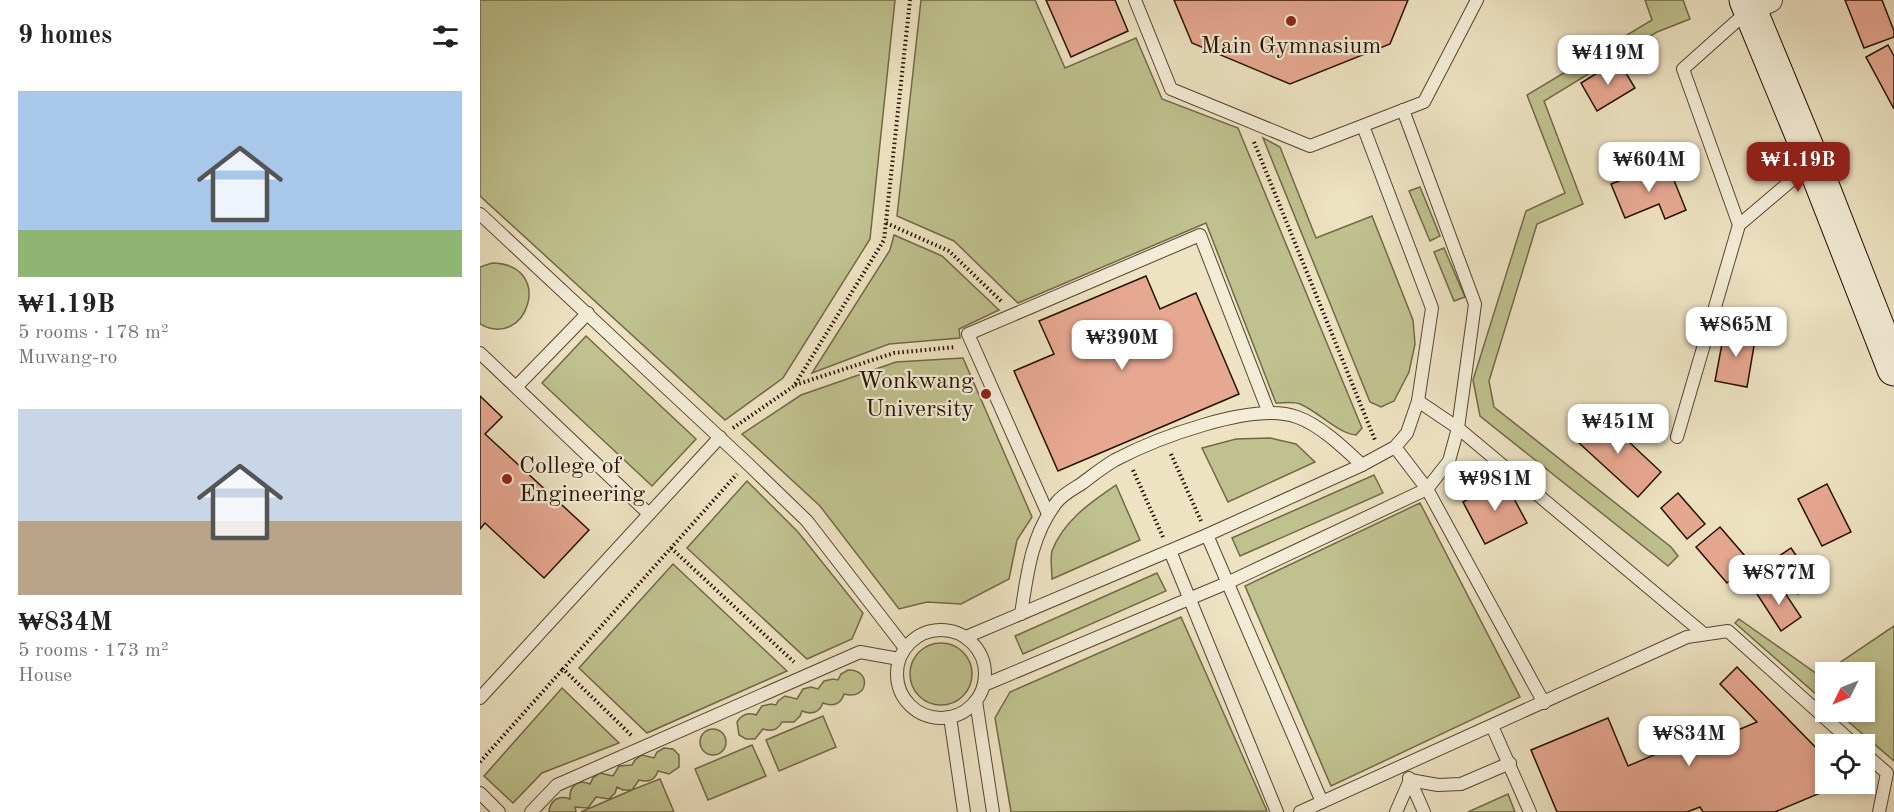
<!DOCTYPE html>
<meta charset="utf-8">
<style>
body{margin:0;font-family:"Old Standard TT",serif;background:#f2f2f2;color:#222;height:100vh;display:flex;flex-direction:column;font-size:22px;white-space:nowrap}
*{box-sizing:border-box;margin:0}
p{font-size:20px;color:#767676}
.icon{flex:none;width:33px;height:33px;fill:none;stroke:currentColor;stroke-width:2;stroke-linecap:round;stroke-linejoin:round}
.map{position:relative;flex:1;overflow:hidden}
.panel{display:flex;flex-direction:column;background:#fff;width:480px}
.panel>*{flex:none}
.needle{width:39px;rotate:227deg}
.tools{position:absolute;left:1335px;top:662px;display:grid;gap:12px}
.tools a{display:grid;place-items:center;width:60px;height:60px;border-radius:0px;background:#fff;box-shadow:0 3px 9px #0003;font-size:30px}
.price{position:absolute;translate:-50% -51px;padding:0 14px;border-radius:12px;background:#fff;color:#222;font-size:20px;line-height:39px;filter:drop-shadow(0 2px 3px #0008)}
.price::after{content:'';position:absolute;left:50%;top:36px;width:18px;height:14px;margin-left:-9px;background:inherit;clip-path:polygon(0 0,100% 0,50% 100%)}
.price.active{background:#8f2418;color:#fff}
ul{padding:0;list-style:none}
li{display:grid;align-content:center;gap:12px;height:318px;padding:0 18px}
li span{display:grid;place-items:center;height:186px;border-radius:0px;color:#555}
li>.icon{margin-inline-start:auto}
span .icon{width:108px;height:108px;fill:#fffc;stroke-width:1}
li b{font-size:26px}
h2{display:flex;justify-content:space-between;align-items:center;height:72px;padding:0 18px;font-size:26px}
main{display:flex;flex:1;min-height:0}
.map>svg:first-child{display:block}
.green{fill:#bfc18e;stroke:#726947;stroke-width:1.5}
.building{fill:#e7a892;stroke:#251100;stroke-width:1.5}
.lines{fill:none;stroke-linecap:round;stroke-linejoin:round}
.lane-casing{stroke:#574530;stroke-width:14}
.street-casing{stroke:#574530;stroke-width:26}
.secondary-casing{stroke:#251100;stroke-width:35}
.path{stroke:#251100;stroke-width:4;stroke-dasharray:1.5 3;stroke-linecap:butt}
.lane{stroke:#f3ecd7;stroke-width:12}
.street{stroke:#f3ecd7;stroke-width:24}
.secondary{stroke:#f3ecd7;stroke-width:33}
.poi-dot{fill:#8f2418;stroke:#f3ecd7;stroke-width:2}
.labels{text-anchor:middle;stroke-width:4.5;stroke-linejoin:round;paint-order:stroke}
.poi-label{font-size:24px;fill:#251100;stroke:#f3ecd7}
</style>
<main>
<section class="panel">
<h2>9 homes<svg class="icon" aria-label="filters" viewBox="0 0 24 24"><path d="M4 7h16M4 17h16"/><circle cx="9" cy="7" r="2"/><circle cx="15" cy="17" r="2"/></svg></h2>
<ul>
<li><span style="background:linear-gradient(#a9c7e8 75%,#8fb573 0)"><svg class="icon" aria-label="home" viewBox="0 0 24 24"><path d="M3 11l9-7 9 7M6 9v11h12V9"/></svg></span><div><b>₩1.19B</b><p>5 rooms · 178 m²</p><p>Muwang-ro</p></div></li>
<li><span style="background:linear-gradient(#c9d6e8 60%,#b9a48a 0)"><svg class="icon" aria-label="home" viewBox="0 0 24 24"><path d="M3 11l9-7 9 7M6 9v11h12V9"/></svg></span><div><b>₩834M</b><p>5 rooms · 173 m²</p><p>House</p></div></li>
</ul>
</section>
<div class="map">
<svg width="1414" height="812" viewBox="0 0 1414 812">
<rect width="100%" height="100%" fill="#ede2c2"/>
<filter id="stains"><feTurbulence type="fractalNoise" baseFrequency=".00333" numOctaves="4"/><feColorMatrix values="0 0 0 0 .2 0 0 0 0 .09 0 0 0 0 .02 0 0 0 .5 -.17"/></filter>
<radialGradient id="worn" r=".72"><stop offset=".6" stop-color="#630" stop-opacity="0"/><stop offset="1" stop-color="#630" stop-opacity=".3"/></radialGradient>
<g class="green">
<path d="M0,0H415L390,239L303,378L245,420L0,196Z"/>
<path d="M441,0H555L585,68L656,38L682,99L758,128L882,428L876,435C857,433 839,412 820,404C813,401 803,403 796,403L726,223L538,303L474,241L417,216Z"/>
<path d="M1165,0H1203L1210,19L1177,32L1064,101L1103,204L1057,224L1009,381L1014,407L1191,547L1198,556L1188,566L1000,416L993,380L1046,211L1085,193L1047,95L1172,20Z"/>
<path d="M783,138L800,147L836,238L892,216L933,320L935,344L929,372L914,401L901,407L890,402Z"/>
<path d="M940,187L960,236L950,241L929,191Z"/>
<path d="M414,235L462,256L519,310L479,329L480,338L409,344L332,373L410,250Z"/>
<path d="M964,248L985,297L974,301L954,252Z"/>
<path d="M12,263C76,264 47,351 0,324V267Z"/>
<path d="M106,336L216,439L172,486L62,383Z"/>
<path d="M483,358L552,517L537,540L529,579L481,604L447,602L419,609L340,506L262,434L321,395L416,362Z"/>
<path d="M790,438L816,444L835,462L748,502L722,448L756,439Z"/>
<path d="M894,475L903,493L760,556L752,538Z"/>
<path d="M267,481L318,532L383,613L372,639L327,659L207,548Z"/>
<path d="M636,485L660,540L572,579C572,571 570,559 572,551C583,521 611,502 636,485Z"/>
<path d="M940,503L1040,697L851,786L765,586Z"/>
<path d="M193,564L307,671L167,733L99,668Z"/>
<path d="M677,573L686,591L543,654L535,636Z"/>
<path d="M701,617L787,811L531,812L515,718L530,692Z"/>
<path d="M1259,619L1340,676L1345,673V702L1255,623Z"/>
<path d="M1414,626V761L1356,711H1384V672H1346Z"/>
<circle cx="461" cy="674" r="31"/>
<path d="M368,670C392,669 389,701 364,694C361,704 353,707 343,703C339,713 332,715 322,711L320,716L314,722H302C298,730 292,732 283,729L275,739H266L259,735L257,722C262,714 268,712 276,715L282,706L291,704L296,705L298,701L305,696L317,699L323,689L331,687L338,689L344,681L353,679L358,680L361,674Z"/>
<path d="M82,688L139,743L62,773L33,803L4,776Z"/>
<path d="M343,716L356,747L299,771L286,740Z"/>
<circle cx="233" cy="742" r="13"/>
<path d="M272,745L286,776L228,800L215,769Z"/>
<path d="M184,748L193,749L199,755V767L189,774L178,771C175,780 169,783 159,780L152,790L180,779L194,812H101L152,790H143L137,787L135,793L129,799L116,797L108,808L95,807L96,812H69C70,800 79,795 90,799C89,786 98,779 110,784L113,778L120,773L133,776L139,766L152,765L155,760L162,755L174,758L177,752Z"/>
<path d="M1028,794L1035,812H988Z"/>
</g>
<g class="building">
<path d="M566,0H635L648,31L591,57Z"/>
<path d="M694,0H928L910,44L810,84L712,43Z"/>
<path d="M1365,0H1402L1414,31V37L1384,48Z"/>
<path d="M1408,45L1414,56V109L1386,57Z"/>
<path d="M1138,60L1155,88L1117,111L1101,83Z"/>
<path d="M1187,163L1206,210L1185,219L1179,204L1145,218L1131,184Z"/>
<path d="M666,276L680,309L716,293L759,394L578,471L534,371L574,354L559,321Z"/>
<path d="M1245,328L1276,334L1267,387L1235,381Z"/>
<path d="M0,396L22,417L5,434L109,530L64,578L5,523L0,529Z"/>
<path d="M1117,412L1181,472L1158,497L1099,443L1107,435L1101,429Z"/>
<path d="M1024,480L1047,523L1005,544L983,502Z"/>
<path d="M1347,484L1371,532L1342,546L1318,499Z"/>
<path d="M1198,493L1225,524L1207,539L1181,508Z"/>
<path d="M1240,527L1271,563L1247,583L1216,547Z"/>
<path d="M1311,548L1335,583L1318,594L1303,571L1278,587L1271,575Z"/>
<path d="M1297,581L1321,617L1301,631L1277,594Z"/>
<path d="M1257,667L1346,758V775L1342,778L1352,788L1295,812H1223L1220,807L1207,812H1077L1051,750L1128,718L1148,766L1228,732L1232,741L1277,722L1240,684Z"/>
</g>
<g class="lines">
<g class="lane-casing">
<g id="lane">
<path d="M655,0L691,89L830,146L944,102L997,0"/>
<path d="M0,214L267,463L327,521L425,648"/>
<path d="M1259,225L1203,69L1269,10"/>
<path d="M0,353L168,513"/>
<path d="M36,387L108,313"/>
<path d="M938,401L978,428L1224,634"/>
<path d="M1197,437L1259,225L1332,163"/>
<path d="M915,447L947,489L1064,703"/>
<path d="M568,514L488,334L720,235L789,413"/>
<path d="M727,535L842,802"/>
<path d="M690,551L797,812"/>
<path d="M541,614C547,575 551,536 576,503C582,495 593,489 601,484C612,476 623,467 635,460C675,439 773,401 817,417C840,425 864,448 882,465"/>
<circle cx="461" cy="674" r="44"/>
<path d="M486,637L727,535L882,465L915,447L927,433L938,401L952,308L883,126"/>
<path d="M504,685L747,583L947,489L969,461L978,428L995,304L923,110"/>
<path d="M0,698L240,437"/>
<path d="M496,701L513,812"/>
<path d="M470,717L484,812"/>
<path d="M1012,726L1050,812"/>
<path d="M1384,753L1407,773L1399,812"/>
<path d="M929,778L944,812"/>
<path d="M0,793L19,812"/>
<path d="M51,812L77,785L380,652L419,659"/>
<path d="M820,812L1207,637L1248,631L1374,744"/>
<path d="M916,812L930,780L958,785L981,784L1030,763"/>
</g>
</g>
<g class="street-casing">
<path id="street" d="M1269,9L1290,0"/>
</g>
<g class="secondary-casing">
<path id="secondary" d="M1266,0L1333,162L1414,369"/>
</g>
<g class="path">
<path d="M774,142L895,440"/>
<path d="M406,223L469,251L521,301"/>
<path d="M315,385L414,353L476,347"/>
<path d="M253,428L314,386L404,240L430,0"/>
<path d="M691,454L721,521"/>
<path d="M653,470L683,537"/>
<path d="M191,548L314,662"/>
<path d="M151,735L83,669L257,474"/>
<path d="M0,762L83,669"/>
</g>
<use href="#lane" class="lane"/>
<use href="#street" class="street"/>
<use href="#secondary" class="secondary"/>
</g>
<g class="poi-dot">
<circle cx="811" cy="21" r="6"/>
<circle cx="506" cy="394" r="6"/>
<circle cx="27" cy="479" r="6"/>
</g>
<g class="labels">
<g class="poi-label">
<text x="811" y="53">Main Gymnasium</text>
<text x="494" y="388" text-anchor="end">Wonkwang<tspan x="494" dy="28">University</tspan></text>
<text x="39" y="473" text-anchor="start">College of<tspan x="39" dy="28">Engineering</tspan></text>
</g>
</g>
<rect width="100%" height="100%" filter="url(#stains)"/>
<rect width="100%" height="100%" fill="url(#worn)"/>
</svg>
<div class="tools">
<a><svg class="needle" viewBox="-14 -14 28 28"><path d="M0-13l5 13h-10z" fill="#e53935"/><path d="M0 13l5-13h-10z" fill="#767676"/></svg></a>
<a><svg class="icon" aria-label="locate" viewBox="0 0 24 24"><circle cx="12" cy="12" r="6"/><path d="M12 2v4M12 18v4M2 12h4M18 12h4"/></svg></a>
</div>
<b class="price" style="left:1128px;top:86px">₩419M</b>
<b class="price" style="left:1169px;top:193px">₩604M</b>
<b class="price active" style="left:1318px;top:193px">₩1.19B</b>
<b class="price" style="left:1256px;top:358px">₩865M</b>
<b class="price" style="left:642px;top:371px">₩390M</b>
<b class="price" style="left:1138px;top:455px">₩451M</b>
<b class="price" style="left:1015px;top:512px">₩981M</b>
<b class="price" style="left:1299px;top:606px">₩877M</b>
<b class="price" style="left:1209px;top:767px">₩834M</b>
</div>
</main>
